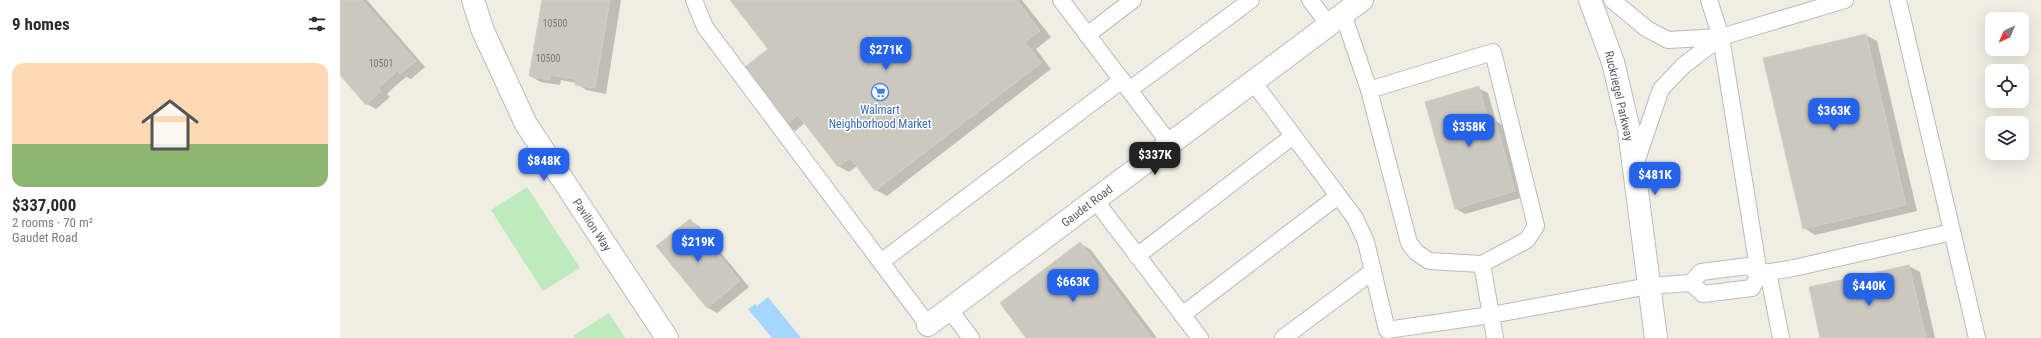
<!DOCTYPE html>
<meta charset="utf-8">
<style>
body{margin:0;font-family:"Roboto Condensed",sans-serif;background:#f7f7f7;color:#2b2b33;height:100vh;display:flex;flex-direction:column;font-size:15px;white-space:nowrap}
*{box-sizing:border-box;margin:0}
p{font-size:13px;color:#7c7c81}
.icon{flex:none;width:22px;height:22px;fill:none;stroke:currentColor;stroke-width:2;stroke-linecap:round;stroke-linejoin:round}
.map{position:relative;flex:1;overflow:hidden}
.side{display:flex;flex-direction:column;background:#fff;width:340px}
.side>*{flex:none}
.needle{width:26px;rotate:224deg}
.fabs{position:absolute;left:1645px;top:12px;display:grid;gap:8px}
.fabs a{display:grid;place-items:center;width:44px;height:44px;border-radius:8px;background:#fff;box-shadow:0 4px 16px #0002;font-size:20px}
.price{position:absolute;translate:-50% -34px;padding:0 9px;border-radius:8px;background:#2563eb;color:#fff;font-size:13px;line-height:26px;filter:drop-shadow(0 1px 2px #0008)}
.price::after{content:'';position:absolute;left:50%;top:24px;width:12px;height:9px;margin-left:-6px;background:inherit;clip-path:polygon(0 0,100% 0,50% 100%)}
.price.active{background:#222;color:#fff}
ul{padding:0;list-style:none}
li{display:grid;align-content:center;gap:8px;height:212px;padding:0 12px}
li+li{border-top:1px solid #e1e1e2}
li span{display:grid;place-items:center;height:124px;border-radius:12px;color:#555}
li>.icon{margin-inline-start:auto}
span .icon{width:72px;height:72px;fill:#fffc;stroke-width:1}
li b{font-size:17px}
h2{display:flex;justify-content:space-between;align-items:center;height:48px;padding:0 12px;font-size:17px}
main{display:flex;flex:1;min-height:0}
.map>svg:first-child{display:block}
.green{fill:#bdeabe}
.water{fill:#a4d6ff}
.shadow{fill:#0003}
.building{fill:#cbc8c0;stroke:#d5cfc1}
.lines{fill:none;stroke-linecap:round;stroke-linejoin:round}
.service-casing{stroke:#b8bbc1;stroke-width:18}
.minor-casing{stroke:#b8bbc1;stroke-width:24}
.secondary-casing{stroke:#b9bdc3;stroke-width:24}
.service{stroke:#fff;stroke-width:16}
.minor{stroke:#fff;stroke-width:22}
.secondary{stroke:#fff;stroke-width:22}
.labels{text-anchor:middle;stroke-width:3;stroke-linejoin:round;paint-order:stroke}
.number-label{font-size:10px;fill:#777a7c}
.street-label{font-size:12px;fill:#5b6065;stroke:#fff}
.shop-label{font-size:12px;fill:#366cbe;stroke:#fff}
</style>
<main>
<section class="side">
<h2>9 homes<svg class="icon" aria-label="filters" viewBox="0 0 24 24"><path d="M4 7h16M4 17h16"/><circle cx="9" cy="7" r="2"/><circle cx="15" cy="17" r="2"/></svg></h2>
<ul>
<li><span style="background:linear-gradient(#ffd9b3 65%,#8fb573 0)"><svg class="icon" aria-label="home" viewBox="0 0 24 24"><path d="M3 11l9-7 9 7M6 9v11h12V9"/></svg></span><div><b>$337,000</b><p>2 rooms · 70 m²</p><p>Gaudet Road</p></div></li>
</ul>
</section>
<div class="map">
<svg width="1701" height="338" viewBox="0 0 1701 338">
<rect width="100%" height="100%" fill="#f0ede3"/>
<g class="green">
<path d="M187,187L240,268L203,291L151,210Z"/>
<path d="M269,313L285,338H235L233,336Z"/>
</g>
<path class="water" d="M428,297L461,338H432L408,309L415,304L417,306Z"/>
<g class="shadow">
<path d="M0,0H27L85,67L71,79L66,77L53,88L47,94L50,97L36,109L27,104L0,74Z"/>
<path d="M203,0H281L266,94L246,90L236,83L221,80L220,85L201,82L190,76Z"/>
<path d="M391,0H682L711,37L696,49L711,69L547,196L536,190L517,166L509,172L498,166L465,123L455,131L444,125L429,49Z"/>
<path d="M1526,35L1537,41L1577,211L1475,235L1464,228L1424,59Z"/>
<path d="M1138,88L1148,93L1156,121L1164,126L1184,197L1125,214L1115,208Z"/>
<path d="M349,220L359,226L409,287L377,313L368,308L317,246Z"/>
<path d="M740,243L751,250L817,338H687Z"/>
<path d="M1569,266L1580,272L1595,338H1481Z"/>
</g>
<g class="building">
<path d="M0,0H22L76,61L60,74L57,71L44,83L38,88L41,91L26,105L0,75Z"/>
<path d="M202,0H270L255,88L235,85V79L210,75V80L189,76Z"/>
<path d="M390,0H677L700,31L685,42L701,63L535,191L510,158L498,167L458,115L444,126L401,70L428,49Z"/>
<path d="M1526,34L1566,205L1463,229L1423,58Z"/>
<path d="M1139,86L1148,121L1155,119L1175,191L1115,209L1085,102Z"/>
<path d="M350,219L400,281L367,308L316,246Z"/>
<path d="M740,242L812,338H686L660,303Z"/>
<path d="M1569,265L1586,338H1480L1469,287Z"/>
</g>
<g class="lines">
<g class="service-casing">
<g id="service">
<path d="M354,0L365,27L588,325"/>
<path d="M721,0L830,144"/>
<path d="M970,0L989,25"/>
<path d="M1272,0L1307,29L1328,40L1381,37L1344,65L1321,89L1295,165"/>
<path d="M1558,0L1637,338"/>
<path d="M1003,14L1029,90"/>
<path d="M747,35L793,0"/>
<path d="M1381,37L1505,0"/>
<path d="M1153,52L1196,226L1187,240L1142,264L1089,261L1076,252L1069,243L1029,90Z"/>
<path d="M913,82L1015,218L1026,242L1047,330L1151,315L1309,286L1351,283L1361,272L1408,266L1419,274L1454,268L1612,232"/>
<path d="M789,90L911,0"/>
<path d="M755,200L860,338"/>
<path d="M797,256L953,136"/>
<path d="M541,262L782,80"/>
<path d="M1142,264L1155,338"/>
<path d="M1428,272L1441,338"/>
<path d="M1351,283L1363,294L1412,288L1419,274L1381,37L1369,0"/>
<path d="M609,309L631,338"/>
<path d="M842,315L998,196"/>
<path d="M943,338L1033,271"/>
</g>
</g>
<g class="minor-casing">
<g id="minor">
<path d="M133,0L143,31L186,124L327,338"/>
<path d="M588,325L1022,0"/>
</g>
</g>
<g class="secondary-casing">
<path id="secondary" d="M1250,0L1273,62L1289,130L1316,338"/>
</g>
<use href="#service" class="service"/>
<use href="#minor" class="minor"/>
<use href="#secondary" class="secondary"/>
</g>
<defs>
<g id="supermarket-ring" transform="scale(0.9)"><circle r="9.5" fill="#fff" stroke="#3f7fe0" stroke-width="1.5"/><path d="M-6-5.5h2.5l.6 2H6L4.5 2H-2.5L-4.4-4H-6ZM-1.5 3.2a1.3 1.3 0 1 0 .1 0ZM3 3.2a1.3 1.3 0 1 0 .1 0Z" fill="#3f7fe0"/></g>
</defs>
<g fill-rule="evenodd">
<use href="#supermarket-ring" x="540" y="92"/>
</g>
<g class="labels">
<g class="number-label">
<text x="215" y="27">10500</text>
<text x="208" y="62">10500</text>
<text x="41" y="67">10501</text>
</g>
<g class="street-label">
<text transform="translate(1279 96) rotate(77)" y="4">Ruckriegel Parkway</text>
<text transform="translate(747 206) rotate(-37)" y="4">Gaudet Road</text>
<text transform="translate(252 225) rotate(57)" y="4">Pavilion Way</text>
</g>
<g class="shop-label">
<text x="540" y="114">Walmart<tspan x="540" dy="14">Neighborhood Market</tspan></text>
</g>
</g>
</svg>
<div class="fabs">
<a><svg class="needle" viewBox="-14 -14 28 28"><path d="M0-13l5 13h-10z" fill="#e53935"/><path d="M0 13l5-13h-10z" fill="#7c7c81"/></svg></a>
<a><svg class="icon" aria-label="locate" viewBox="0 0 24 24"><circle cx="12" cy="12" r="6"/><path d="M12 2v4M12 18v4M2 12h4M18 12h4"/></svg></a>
<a><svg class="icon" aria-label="layers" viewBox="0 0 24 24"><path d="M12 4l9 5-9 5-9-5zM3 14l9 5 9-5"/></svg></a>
</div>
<b class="price" style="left:546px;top:71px">$271K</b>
<b class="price" style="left:1494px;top:132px">$363K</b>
<b class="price" style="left:1129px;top:148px">$358K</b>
<b class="price active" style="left:815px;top:176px">$337K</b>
<b class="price" style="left:204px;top:182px">$848K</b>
<b class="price" style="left:1315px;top:196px">$481K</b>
<b class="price" style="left:358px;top:263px">$219K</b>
<b class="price" style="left:733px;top:303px">$663K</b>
<b class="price" style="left:1529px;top:307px">$440K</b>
</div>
</main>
